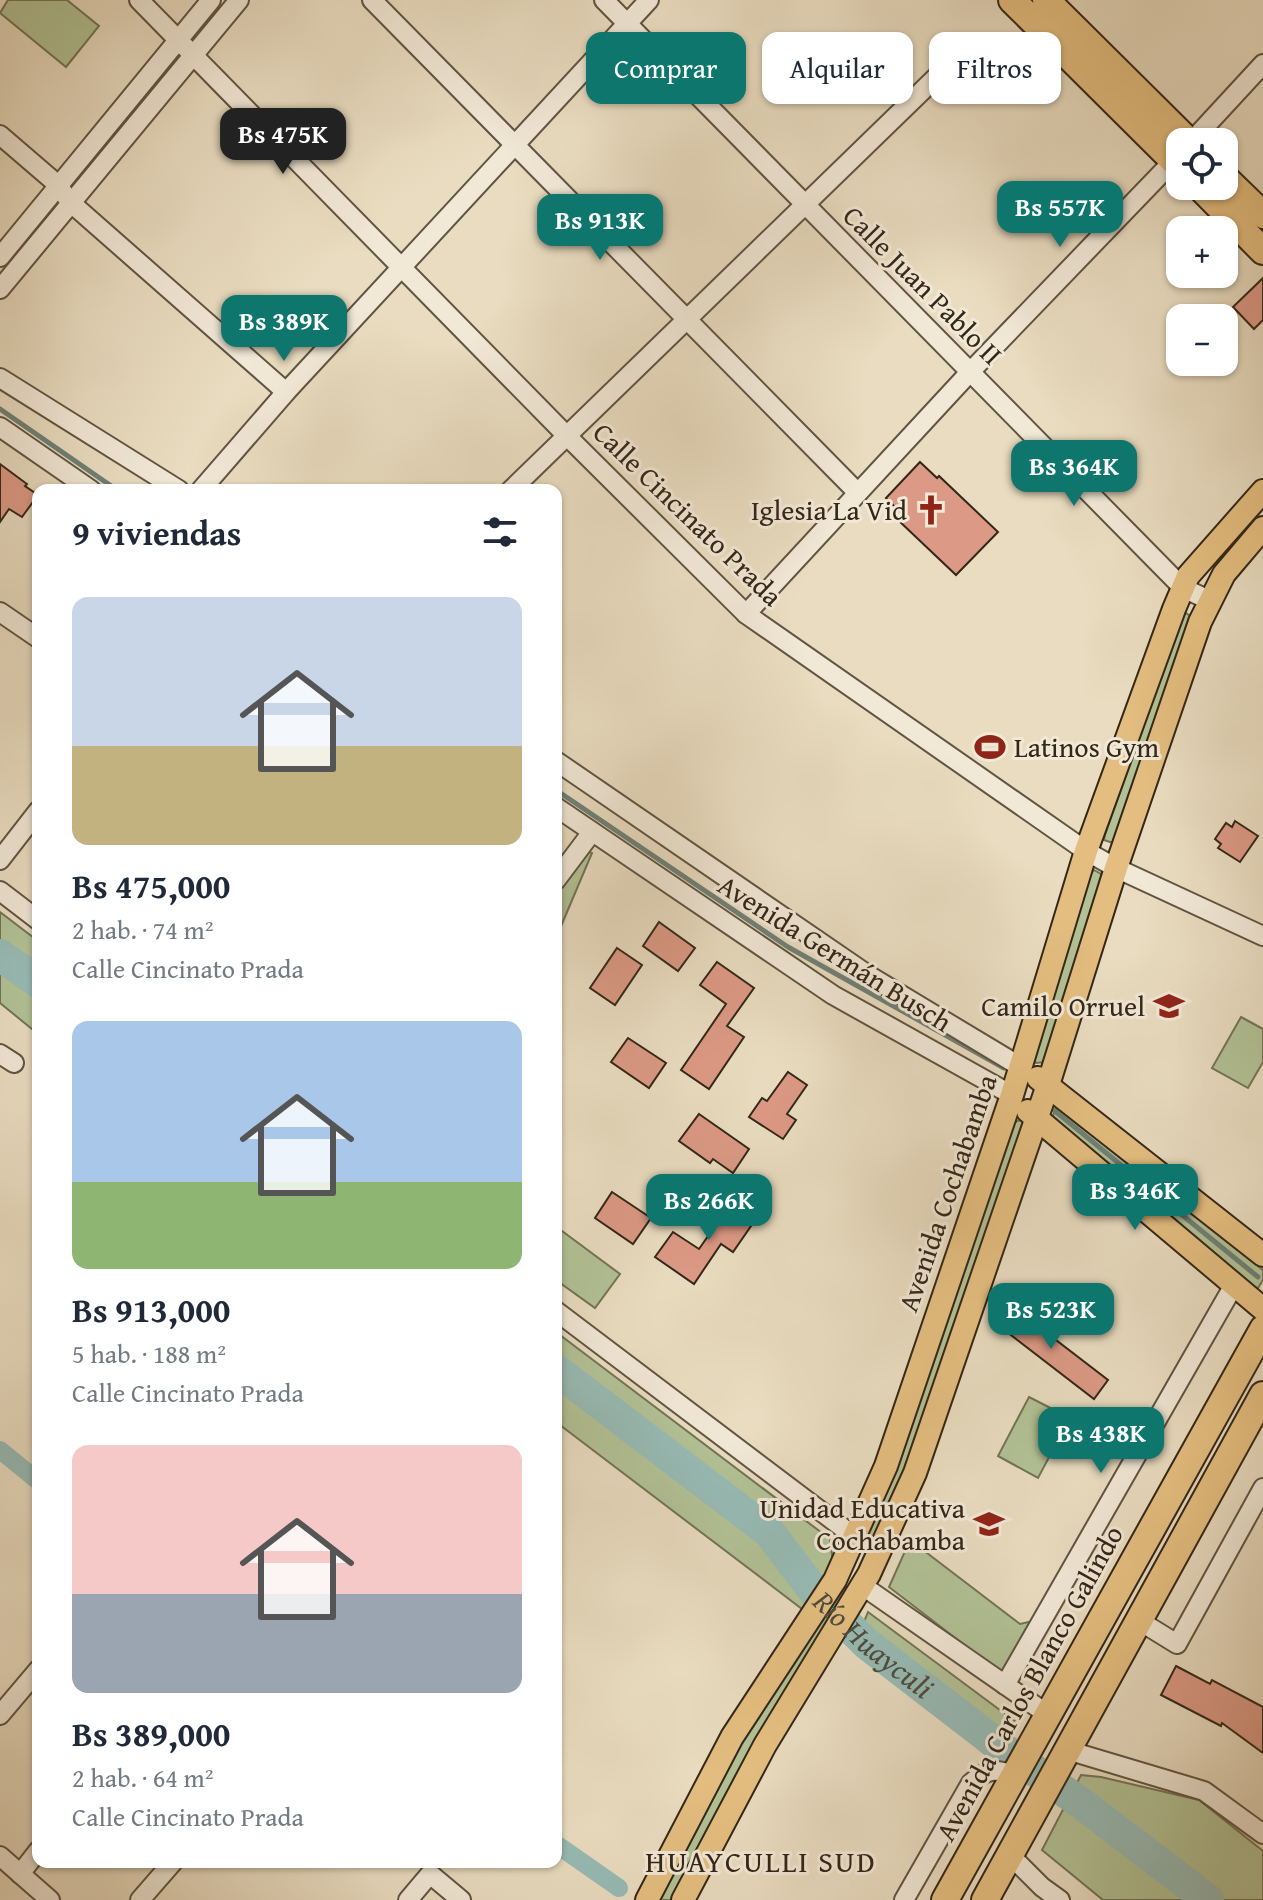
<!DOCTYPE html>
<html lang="es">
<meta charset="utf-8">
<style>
body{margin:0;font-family:"Gentium Book Plus",serif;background:#f2f2f3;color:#1f2937;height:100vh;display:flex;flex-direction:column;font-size:30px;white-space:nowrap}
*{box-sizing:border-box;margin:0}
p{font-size:26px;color:#747a83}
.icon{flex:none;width:44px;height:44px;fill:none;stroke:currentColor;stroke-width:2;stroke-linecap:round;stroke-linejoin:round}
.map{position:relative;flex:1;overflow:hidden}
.drawer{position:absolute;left:32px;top:484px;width:530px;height:1384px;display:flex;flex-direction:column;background:#fff;border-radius:16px;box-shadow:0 2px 6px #0004}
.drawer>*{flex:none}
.banner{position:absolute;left:586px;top:32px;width:556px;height:72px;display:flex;gap:16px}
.fabs{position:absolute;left:1166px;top:128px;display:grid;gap:16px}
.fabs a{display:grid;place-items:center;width:72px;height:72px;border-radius:16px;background:#fff;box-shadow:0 2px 6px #0004;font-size:40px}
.price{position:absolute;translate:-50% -68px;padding:0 18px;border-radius:16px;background:#0f766e;color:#fff;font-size:26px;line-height:52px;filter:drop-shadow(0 2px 4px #0008)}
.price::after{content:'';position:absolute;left:50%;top:48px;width:24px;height:18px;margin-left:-12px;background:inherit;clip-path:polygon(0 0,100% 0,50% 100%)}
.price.selected{background:#222;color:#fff}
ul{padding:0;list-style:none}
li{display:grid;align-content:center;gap:16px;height:424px;padding:0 40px}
li span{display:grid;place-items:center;height:248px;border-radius:16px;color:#555}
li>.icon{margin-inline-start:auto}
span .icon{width:144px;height:144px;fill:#fffc;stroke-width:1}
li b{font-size:34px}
h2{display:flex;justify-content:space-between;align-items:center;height:96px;padding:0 40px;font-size:34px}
.pill{padding:0 28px;border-radius:16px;background:#fff;box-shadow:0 2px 6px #0004;font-size:28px;line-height:72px}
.pill.selected{background:#0f766e;color:#fff}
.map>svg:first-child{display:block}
.green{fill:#b2c296;stroke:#727457;stroke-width:2}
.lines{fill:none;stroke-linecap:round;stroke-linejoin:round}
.stream{stroke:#6f8076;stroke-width:5}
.canal{stroke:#97bbb5;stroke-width:18}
.river{stroke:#97bbb5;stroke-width:32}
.building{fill:#dc9985;stroke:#332718;stroke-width:2}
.minor-casing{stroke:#605442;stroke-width:22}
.major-casing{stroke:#332718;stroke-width:26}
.highway-casing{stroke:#332718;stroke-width:30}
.minor{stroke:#f1e8d6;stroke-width:18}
.major{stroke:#e4be80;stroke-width:22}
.highway{stroke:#e4be80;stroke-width:26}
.labels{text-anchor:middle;stroke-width:6;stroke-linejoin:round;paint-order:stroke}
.street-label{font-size:28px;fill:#332718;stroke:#f1e8d6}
.poi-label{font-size:28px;fill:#332718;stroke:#f1e8d6;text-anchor:end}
.water-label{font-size:30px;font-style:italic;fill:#4c4c3f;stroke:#f1e8d6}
.neighbourhood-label{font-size:30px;letter-spacing:2px;fill:#332718;stroke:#f1e8d6}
</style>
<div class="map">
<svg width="1263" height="1900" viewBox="0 0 1263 1900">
<rect width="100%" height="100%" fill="#e9dcc0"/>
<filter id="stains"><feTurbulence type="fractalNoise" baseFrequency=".0025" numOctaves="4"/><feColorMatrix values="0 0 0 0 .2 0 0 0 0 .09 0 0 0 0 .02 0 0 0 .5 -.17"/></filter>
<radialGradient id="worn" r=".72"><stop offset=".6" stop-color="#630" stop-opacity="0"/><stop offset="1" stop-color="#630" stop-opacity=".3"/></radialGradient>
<g class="green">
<path d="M8,0H67L99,26L66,67L0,13Z"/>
<path d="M1186,613L1193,618L1113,843L1104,840L1105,835L1182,615Z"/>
<path d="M583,850L592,853L556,938V886Z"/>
<path d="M1094,870L1101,874L1102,878L1045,1062L1036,1063L1033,1059L1090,874Z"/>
<path d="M0,912L38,941V1034L0,1003Z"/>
<path d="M1241,1017L1263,1029V1062L1248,1088L1212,1068Z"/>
<path d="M1057,1104L1263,1270V1280L1258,1288L1250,1287L1051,1122Z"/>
<path d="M1020,1120L1024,1123L914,1450L869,1548L861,1544L1013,1123Z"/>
<path d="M558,1228L620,1274L595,1308L556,1280Z"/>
<path d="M556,1332L830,1539L833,1563L802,1609L556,1422Z"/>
<path d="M1029,1397L1070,1418L1038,1478L998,1456Z"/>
<path d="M910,1540L1020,1624L1033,1621L1002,1674L889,1587Z"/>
<path d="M842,1585L850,1589L693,1858L672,1900H658L738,1746Z"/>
<path d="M868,1612L1016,1722L994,1761L854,1646Z"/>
<path d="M1081,1775L1101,1777L1199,1800L1263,1851V1900H1103L1042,1850Z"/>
</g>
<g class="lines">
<g class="stream">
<path d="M0,409L117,490"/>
<path d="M556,790L788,947L1004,1068"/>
<path d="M1055,1111L1258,1277"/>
</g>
<g class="canal">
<path d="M0,1450L38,1481"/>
<path d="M556,1844L619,1888"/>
</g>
<g class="river">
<path d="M0,955L38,982"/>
<path id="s1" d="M556,1370L769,1532L817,1595L867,1644L998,1745L1081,1803L1208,1900"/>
</g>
</g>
<g class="building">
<path d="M1263,278V320L1254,329L1233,307Z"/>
<path d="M920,462L937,478L939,476L998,532L956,575L898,520L903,515L886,498Z"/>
<path d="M0,464L27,484L25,486L38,495L22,517L9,509L0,522Z"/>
<path d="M1235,821L1258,836L1240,862L1218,848L1221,844L1215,839L1226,823L1232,827Z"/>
<path d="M659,922L695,948L678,971L643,946Z"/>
<path d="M617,948L642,965L615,1005L590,988Z"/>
<path d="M717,962L754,988L727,1026L744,1037L709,1089L681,1070L726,1004L700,985Z"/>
<path d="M628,1038L666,1063L649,1088L611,1062Z"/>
<path d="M788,1072L807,1085L787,1114L796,1120L783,1139L749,1117L762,1098L767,1101Z"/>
<path d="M699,1114L749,1149L733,1173L713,1159L710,1163L679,1141Z"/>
<path d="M612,1192L651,1218L633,1244L595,1218Z"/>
<path d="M736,1196L760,1213L733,1252L721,1244L694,1284L655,1257L673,1232L699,1249Z"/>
<path d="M1008,1303L1108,1380L1094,1399L994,1322Z"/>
<path d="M1176,1666L1210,1684L1212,1680L1263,1707V1753L1222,1723L1221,1726L1161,1695Z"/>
</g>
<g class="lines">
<g class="minor-casing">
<g id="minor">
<path d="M139,0L567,436L746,614L1086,851L1116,868L1263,936"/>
<path d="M372,0L858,493"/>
<path d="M604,0L1183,588L1209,600"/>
<path d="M0,135L57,184L70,202L286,392"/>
<path d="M1191,142L1263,64"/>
<path d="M0,257L211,0"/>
<path d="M0,289L239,0"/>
<path d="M0,378L179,490"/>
<path d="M0,427L91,490"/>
<path d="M201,490L286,392L649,0"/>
<path d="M511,490L958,56"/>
<path d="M0,612L38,638"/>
<path d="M746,614L970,372L1180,154"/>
<path d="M556,761L868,975L1021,1067"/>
<path d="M556,807L833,995L1012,1095"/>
<path d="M0,860L38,811"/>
<path d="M556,880L592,832"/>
<path d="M0,891L38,920"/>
<path d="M0,1054L14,1063"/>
<path d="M556,1311L855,1537"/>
<path d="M863,1586L1047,1714"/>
<path d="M1138,1620L1177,1644L1263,1488"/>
<path d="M1005,1685L1234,1285"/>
<path d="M0,1715L38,1670"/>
<path d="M1067,1750L1204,1791L1263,1834"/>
<path d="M1010,1855L1042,1887L1060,1900"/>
<path d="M0,1856L50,1900"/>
<path d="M20,1874L38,1851"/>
<path d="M140,1900L173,1862"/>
<path d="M408,1900L430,1874L461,1900"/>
<path d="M904,1900L971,1783C986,1770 995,1767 1013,1776"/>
</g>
</g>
<g class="major-casing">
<g id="major">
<path d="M1038,1078L1263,1255"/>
<path d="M1028,1111L1263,1309"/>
<path d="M647,1900L732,1737L835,1580L886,1466L1012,1095L1086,851L1174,609L1188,576L1263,491"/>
<path d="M683,1900L765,1745L869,1574L915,1473L1048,1085L1116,868L1200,622L1224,574L1263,528"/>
</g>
</g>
<g class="highway-casing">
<g id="highway">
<path d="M1012,0L1180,167"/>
<path d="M1046,0L1189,142"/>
<path d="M1224,177L1263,215"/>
<path d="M1199,186L1263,251"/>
<path d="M945,1900L1263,1329"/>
<path d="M985,1900L1263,1395"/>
</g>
</g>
<use href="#minor" class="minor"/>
<use href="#major" class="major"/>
<use href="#highway" class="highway"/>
</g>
<defs>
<g id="church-bare" transform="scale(2.4)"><path d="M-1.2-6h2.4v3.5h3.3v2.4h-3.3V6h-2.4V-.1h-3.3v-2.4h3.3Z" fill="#8f2418" stroke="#f1e8d6" stroke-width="2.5" paint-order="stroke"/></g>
<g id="stadium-bare" transform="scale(2.4)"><path d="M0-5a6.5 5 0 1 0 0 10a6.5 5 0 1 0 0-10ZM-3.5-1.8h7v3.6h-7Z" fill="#8f2418" stroke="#f1e8d6" stroke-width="2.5" paint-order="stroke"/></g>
<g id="school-bare" transform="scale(2.4)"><path d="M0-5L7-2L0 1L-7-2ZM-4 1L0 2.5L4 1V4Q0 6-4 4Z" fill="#8f2418" stroke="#f1e8d6" stroke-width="2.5" paint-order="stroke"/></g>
</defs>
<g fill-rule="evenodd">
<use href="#church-bare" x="931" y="510"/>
<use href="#stadium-bare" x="990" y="747"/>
<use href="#school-bare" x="1169" y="1006"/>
<use href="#school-bare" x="989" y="1524"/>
</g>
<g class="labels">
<g class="street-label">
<text transform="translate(923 285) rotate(45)" y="10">Calle Juan Pablo II</text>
<text transform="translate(688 514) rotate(44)" y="10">Calle Cincinato Prada</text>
<text transform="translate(835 953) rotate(32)" y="10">Avenida Germán Busch</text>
<text transform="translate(947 1193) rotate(-71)" y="10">Avenida Cochabamba</text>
<text transform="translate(1029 1683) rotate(-61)" y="10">Avenida Carlos Blanco Galindo</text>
</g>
<g class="poi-label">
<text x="907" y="520">Iglesia La Vid</text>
<text x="1014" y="757" text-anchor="start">Latinos Gym</text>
<text x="1145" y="1016">Camilo Orruel</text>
<text x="965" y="1518">Unidad Educativa<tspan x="965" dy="32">Cochabamba</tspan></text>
</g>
<g class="water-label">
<text dy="10" stroke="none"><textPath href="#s1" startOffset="422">Río Huayculi</textPath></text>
</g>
<g class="neighbourhood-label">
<text x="761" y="1872">HUAYCULLI SUD</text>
</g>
</g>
<rect width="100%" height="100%" filter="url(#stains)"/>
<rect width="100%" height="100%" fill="url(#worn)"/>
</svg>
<div class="fabs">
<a><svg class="icon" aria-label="locate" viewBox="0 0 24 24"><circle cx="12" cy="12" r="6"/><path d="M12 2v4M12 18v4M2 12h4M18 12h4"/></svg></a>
<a>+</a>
<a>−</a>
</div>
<b class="price selected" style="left:283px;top:176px">Bs 475K</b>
<b class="price" style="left:1060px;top:249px">Bs 557K</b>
<b class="price" style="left:600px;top:262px">Bs 913K</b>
<b class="price" style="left:284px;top:363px">Bs 389K</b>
<b class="price" style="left:1074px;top:508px">Bs 364K</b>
<b class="price" style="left:1135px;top:1232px">Bs 346K</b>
<b class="price" style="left:709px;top:1242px">Bs 266K</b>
<b class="price" style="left:1051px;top:1351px">Bs 523K</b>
<b class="price" style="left:1101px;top:1475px">Bs 438K</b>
<div class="banner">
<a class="pill selected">Comprar</a>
<a class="pill">Alquilar</a>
<a class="pill">Filtros</a>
</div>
<section class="drawer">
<h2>9 viviendas<svg class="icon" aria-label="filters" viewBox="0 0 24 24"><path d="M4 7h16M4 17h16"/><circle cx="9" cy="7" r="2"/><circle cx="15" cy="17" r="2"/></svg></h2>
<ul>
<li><span style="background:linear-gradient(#c9d6e8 60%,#c2b280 0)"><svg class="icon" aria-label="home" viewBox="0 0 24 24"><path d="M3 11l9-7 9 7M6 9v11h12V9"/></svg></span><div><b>Bs 475,000</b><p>2 hab. · 74 m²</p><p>Calle Cincinato Prada</p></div></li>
<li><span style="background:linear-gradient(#a9c7e8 65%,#8fb573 0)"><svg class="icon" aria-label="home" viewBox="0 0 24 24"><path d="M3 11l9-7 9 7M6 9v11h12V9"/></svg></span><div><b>Bs 913,000</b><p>5 hab. · 188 m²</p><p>Calle Cincinato Prada</p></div></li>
<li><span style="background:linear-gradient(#f6c9c9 60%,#9aa5b1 0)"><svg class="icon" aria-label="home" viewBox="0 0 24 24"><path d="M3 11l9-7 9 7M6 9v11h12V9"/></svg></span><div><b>Bs 389,000</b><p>2 hab. · 64 m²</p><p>Calle Cincinato Prada</p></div></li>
</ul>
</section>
</div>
